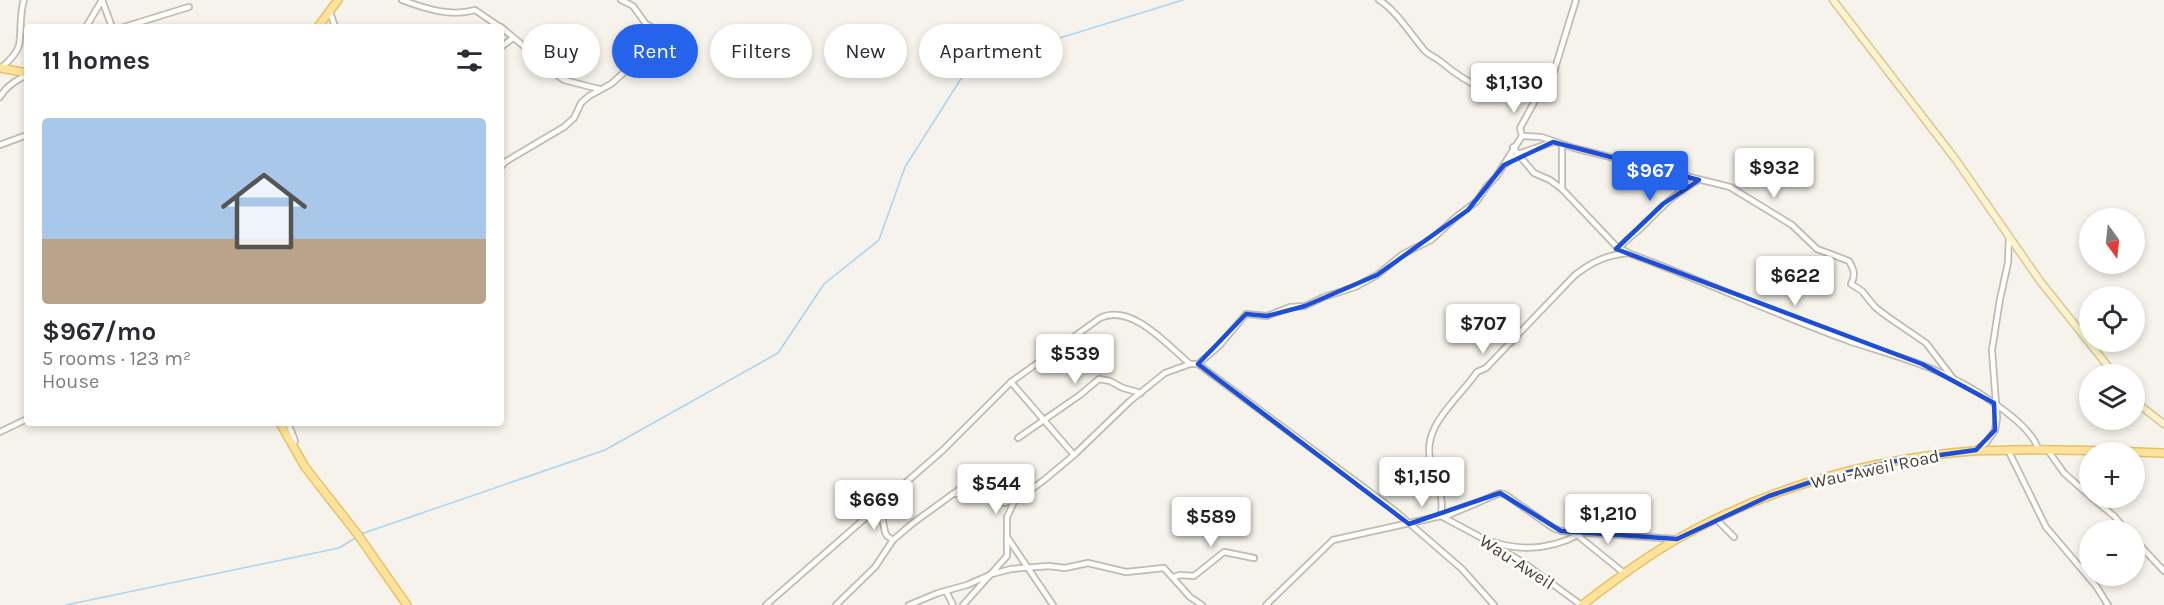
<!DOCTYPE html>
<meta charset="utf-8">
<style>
body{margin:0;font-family:Karla,sans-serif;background:#f7f7f7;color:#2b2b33;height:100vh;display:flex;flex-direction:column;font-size:22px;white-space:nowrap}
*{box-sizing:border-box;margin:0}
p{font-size:20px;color:#7c7c81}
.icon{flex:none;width:33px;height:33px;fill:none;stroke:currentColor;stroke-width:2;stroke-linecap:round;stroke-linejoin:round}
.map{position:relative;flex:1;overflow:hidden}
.sheet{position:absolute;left:24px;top:24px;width:480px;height:402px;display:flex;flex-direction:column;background:#fff;border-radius:6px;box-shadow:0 3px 9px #0003}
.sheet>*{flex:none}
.top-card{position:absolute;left:522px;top:24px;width:570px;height:54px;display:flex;gap:12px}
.needle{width:39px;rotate:165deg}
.fabs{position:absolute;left:2079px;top:208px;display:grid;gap:12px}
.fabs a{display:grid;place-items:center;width:66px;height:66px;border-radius:50%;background:#fff;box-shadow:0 3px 9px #0003;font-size:30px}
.price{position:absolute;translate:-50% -51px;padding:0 14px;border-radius:6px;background:#fff;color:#222;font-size:20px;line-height:39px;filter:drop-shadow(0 2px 3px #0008)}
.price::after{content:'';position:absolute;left:50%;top:36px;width:18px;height:14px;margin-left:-9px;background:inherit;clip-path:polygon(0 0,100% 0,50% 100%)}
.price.current{background:#2563eb;color:#fff}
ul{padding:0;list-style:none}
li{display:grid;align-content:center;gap:12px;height:318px;padding:0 18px}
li+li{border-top:2px solid #e1e1e2}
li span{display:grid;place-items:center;height:186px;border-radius:6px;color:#555}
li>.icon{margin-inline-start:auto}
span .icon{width:108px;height:108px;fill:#fffc;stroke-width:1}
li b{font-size:26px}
h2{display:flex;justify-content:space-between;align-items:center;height:72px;padding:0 18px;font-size:26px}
.tag{padding:0 21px;border-radius:27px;background:#fff;box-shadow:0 3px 9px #0003;font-size:21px;line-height:54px}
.tag.current{background:#2563eb;color:#fff}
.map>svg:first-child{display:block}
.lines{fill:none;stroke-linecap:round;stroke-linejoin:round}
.stream{stroke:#a9d4f2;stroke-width:1.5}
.street-casing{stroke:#c2bbae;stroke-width:8}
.secondary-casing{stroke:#d6c79b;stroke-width:9}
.primary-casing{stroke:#e6c16a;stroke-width:10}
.street{stroke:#fff;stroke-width:4.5}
.secondary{stroke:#fff3cd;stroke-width:6}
.primary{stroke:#ffe39c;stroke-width:7}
.marked{fill:none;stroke:#1d4ed8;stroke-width:4.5;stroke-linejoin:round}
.labels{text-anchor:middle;stroke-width:5;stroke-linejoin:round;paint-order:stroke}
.street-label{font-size:18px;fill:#4b4439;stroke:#fff}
</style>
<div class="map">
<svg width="2164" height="605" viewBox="0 0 2164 605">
<rect width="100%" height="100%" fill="#f6f3ec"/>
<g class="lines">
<g class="stream">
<path d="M361,534L605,450L778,353L824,284L879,240L905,167L969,66L1183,0"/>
<path d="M66,605L339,548L357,537"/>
</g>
<g class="street-casing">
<g id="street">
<path d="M102,0L112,27"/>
<path d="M402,0C426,9 451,17 475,10L500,27"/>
<path d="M1379,0C1395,9 1412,36 1425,51C1429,55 1435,57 1440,61C1467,84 1500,102 1537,97L1552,78L1576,0"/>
<path d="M330,12L335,27"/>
<path d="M86,27L102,0"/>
<path d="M124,27L189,7"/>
<path d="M501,27L532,53L541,64L564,80L599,89"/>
<path d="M501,47L513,38"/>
<path d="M1,68C8,62 17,54 19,45C22,29 19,15 24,0"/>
<path d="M0,97C6,86 16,80 27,75"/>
<path d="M1522,136L1541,137L1574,148L1730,187L1792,225L1817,249L1849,261C1854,270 1856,275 1851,284L1862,291L1875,307L1888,317L1926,343L1952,377"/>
<path d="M0,145L27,135"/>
<path d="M1513,147L1518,154L1553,142"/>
<path d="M1504,165L1518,154L1534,173L1550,180L1562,189L1615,245L1628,253C1702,280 1774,314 1849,341C1885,353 1921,362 1956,380C1978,391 2032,425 2038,449"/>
<path d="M501,167L505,162L564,127L574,118L581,103L589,96L611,84L646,53L670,38L646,24L633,6L621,0"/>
<path d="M1562,189V145"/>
<path d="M1619,248C1625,241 1633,235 1640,229C1659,210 1675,192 1699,180"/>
<path d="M1198,364L1219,346L1246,314L1267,316L1290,307L1305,306L1324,297L1355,287L1377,275L1403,254L1431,240L1456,217L1477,201L1487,186L1496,177L1522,136L1520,128L1537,97"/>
<path d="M1011,382L1074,455"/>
<path d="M288,423L295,441L293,445"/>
<path d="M0,432L27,419"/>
<path d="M1018,438L1080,395L1099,379L1110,381L1123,388L1141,393"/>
<path d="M2047,449L2064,473L2090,496"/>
<path d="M1976,450L1986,443L1995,430L1997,418L1992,350L2000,299L2008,263L2009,236"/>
<path d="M2008,450L2046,527L2096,586L2108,605"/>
<path d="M955,494L969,491L1005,503L1021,497L1044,480L1074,455L1130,401L1165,373L1190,364"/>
<path d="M2092,498L2114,516L2127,531"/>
<path d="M880,506L885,532L887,536L893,540"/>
<path d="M1441,516C1444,493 1437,484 1431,463C1420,426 1459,399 1477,372L1486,368L1575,275C1592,262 1606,255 1628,253"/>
<path d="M1444,517L1500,493L1506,495L1553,528L1561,531L1675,539"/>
<path d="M1716,519L1734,537"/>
<path d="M1577,535L1624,573"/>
<path d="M1007,537L1053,605"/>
<path d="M2134,539L2164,571"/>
<path d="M1493,542C1524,552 1552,549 1580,534"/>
<path d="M1174,577L1180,575L1194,576L1224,552L1254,558"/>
<path d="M946,591L953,605"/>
<path d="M766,605L943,450L1011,382L1100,318C1132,303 1167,345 1190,364H1198L1394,510L1462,569L1494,605"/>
<path d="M836,605L875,567L893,540L913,523L968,483"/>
<path d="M909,605L938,593L967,585L992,574L1011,569L1049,566L1065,568L1088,563L1126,572L1164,568L1190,597L1202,605"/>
<path d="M963,605L1007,556V517L1015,500"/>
<path d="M1266,605L1333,540L1441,516L1482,538L1524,563L1581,605"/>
</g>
</g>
<g class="secondary-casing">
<g id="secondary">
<path d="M1833,0L1956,160L2040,281L2115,375"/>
<path d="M2134,398L2142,407L2164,424"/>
</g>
</g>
<g class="primary-casing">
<g id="primary">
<path d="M318,27L338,0"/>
<path d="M0,68L27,73"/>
<path d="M280,423L305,467L358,535L407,605"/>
<path d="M1582,605C1614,581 1645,557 1679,538C1769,487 1871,459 1973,451C1985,450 1997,451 2010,450C2061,449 2112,451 2164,453"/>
</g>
</g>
<use href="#street" class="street"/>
<use href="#secondary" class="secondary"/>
<use href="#primary" class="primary"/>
</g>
<path class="marked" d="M1553,142L1699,180L1663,204L1616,249L1922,364L1994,403L1995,430L1976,450L1890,462L1817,480L1769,496L1677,539L1561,531L1500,493L1409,524L1198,364L1246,314L1267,316L1305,306L1377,275L1468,210L1504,165Z"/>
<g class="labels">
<g class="street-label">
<text transform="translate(1875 469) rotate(-12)" y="6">Wau-Aweil Road</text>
<text transform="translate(1517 562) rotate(33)" y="6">Wau-Aweil</text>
</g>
</g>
</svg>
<div class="fabs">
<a><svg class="needle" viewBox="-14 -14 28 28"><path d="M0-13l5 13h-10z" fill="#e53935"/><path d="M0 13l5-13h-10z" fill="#7c7c81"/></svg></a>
<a><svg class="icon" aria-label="locate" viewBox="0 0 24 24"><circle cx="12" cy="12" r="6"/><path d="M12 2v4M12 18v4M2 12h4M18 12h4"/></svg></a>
<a><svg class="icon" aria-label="layers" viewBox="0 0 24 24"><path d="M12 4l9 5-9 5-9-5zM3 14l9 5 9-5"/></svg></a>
<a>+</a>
<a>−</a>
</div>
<b class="price" style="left:1514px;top:114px">$1,130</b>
<b class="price" style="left:1774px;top:199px">$932</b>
<b class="price current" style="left:1650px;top:202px">$967</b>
<b class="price" style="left:1795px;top:307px">$622</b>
<b class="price" style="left:1483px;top:355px">$707</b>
<b class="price" style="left:1075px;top:385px">$539</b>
<b class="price" style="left:1422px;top:508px">$1,150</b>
<b class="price" style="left:996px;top:515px">$544</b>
<b class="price" style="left:874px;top:531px">$669</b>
<b class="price" style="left:1608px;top:545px">$1,210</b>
<b class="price" style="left:1211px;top:548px">$589</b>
<div class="top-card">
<a class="tag">Buy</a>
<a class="tag current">Rent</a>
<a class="tag">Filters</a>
<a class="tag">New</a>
<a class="tag">Apartment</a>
</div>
<section class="sheet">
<h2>11 homes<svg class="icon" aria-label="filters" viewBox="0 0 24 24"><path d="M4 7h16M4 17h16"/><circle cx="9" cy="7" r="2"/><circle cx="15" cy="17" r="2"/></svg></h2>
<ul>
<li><span style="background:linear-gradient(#a9c7e8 65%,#b9a48a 0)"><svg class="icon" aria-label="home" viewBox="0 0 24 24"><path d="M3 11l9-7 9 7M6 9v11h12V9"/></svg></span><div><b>$967/mo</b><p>5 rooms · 123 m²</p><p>House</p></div></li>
</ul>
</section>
</div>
